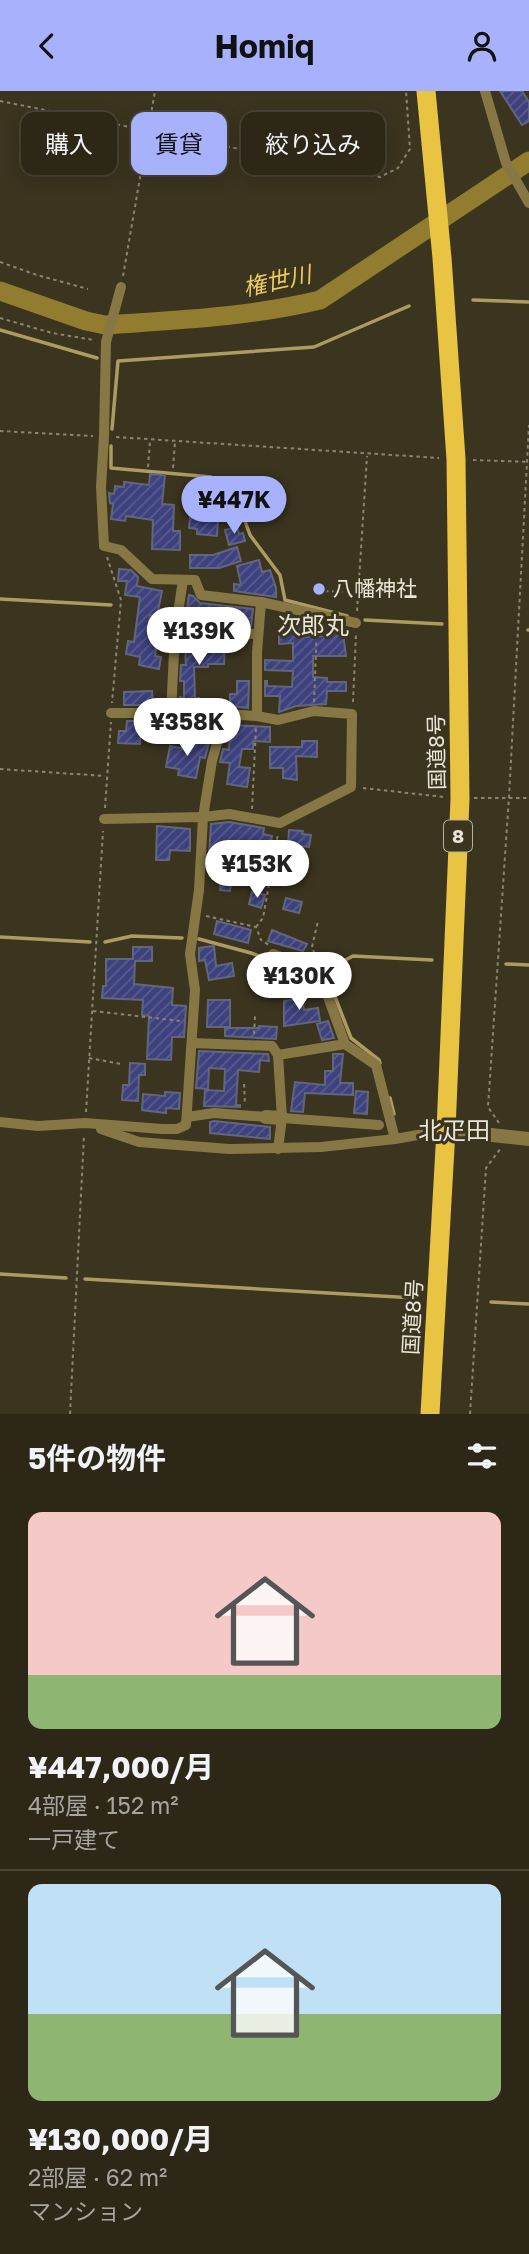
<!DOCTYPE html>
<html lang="ja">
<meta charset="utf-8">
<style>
body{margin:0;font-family:"Golos Text","Noto Sans JP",sans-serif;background:#342f20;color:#f1f3f6;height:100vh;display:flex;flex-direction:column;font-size:26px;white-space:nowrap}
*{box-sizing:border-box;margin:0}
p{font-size:23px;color:#a6a5a1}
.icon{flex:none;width:38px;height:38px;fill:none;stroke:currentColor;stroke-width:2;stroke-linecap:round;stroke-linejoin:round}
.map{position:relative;height:1323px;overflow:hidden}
.details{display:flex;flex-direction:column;background:#2c2717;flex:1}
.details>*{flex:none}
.guide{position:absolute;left:21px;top:21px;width:488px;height:63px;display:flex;gap:14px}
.price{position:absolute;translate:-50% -60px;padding:0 16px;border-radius:24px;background:#fff;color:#222;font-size:23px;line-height:46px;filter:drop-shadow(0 2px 4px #0008)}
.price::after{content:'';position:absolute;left:50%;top:42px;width:21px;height:16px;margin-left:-10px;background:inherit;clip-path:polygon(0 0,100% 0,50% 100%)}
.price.active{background:#a7b1fc;color:#111}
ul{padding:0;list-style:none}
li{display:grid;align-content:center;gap:14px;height:371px;padding:0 28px}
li+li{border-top:2px solid #484436}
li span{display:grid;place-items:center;height:217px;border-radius:14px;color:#555}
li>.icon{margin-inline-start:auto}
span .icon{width:126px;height:126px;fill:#fffc;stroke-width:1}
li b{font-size:30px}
h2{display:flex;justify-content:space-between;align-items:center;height:84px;padding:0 28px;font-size:30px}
.pill{padding:0 24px;border-radius:14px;background:#2c2717;box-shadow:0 4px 18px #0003,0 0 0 2px #484436;font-size:24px;line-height:63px}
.pill.active{background:#a7b1fc;color:#111}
header{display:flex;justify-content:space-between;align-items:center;height:91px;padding:0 28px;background:#a7b1fc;color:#111;font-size:32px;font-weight:700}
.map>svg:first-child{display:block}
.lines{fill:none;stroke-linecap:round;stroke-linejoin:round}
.stream{stroke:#ac9c62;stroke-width:3.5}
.river{stroke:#927c2f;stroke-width:19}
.building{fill:url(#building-hatch);stroke:#62667c;stroke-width:2}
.path{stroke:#8a8473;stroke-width:2;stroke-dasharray:3.5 3.5;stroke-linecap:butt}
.minor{stroke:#867745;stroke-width:10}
.tertiary{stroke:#867745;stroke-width:14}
.trunk{stroke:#e8c442;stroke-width:19}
.poi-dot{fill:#a7b1fc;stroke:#3b341f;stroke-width:2.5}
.labels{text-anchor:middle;stroke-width:6;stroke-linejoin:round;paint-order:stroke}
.shield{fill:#3b341f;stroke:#b5b0a0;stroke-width:2}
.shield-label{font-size:19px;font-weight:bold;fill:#e9e5d8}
.poi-label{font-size:21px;fill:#e9e5d8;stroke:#3b341f;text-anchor:start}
.street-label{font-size:21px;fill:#e9e5d8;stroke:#3b341f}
.water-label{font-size:23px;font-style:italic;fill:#ebcc62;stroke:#3b341f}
.quarter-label{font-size:24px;fill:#e9e5d8;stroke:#3b341f}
</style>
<header><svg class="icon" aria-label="back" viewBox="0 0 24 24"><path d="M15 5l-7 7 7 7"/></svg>Homiq<svg class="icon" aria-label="person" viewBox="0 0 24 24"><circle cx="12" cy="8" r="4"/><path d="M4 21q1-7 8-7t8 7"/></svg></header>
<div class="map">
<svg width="529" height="1323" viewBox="0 0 529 1323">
<defs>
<pattern id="building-hatch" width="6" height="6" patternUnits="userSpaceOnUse" patternTransform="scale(1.75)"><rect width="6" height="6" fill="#3d417d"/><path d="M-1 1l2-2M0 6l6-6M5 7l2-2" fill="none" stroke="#595c8f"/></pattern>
</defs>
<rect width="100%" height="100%" fill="#3b341f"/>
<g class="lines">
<g class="stream">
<path d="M473,209L528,211"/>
<path d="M0,239L97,267"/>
<path d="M112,338L118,270L314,256L409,215"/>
<path d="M111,355V377L211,386L242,422L250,444L280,484L285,509L347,525"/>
<path d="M0,508L111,514"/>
<path d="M365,529L442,533"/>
<path d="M528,539H529"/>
<path d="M0,846L90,851"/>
<path d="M199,848L251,862L313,885"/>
<path d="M105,851L132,845L182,847"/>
<path d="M506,873L529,874"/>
<path d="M380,972L379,969L351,947L325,880L353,865L432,869"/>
<path d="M390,1007L394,1023"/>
<path d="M0,1183L66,1187"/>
<path d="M85,1188L415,1207"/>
<path d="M491,1211L529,1213"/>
</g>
<path class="river" d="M0,200L86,230L105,234C177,229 250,226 320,209L529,70"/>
</g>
<g class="building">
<path d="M500,0H522L529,11V30L522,34Z"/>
<path d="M150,383L165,384L162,413L174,414L173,440H180V459L152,458L153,429L126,425L125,430L111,428L113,413L110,412L109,402L114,403L115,395L124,396V391L149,394Z"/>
<path d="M197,411L219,413L217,445L197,443V438L189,437L190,426L195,427Z"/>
<path d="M237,436L239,443L243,442L245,450L229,454L225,439Z"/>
<path d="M237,456L241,470L219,477H190V464H213Z"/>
<path d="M259,469L262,481L270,479L276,497V506L234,500V493L241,494L237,475Z"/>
<path d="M119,478L131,479L138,486L137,495L162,500L157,525L150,524L147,540L158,542L155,565L161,566L159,578L139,574L140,566L126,563L128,550L134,551L140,506L125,504L127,490H118Z"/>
<path d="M189,504L193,505L200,512L253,518L251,535L191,534L193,525L186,524Z"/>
<path d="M293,533H303V546L323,545V542H343L346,565H313V586L327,587V591H346V600H327L326,613L296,615L279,621L280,605H265V590H267V595L292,596L293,580L265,579V569L293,570V552L279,553V541H293Z"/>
<path d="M211,550H225L224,573H208V576H194L195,607H199V615L180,614V606L184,607V590H180L181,574H186L185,555H211Z"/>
<path d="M237,590H249L248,617L230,615V603H237Z"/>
<path d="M152,600L153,614H124V601Z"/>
<path d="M127,630H141L140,653L118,652L119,640H126Z"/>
<path d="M230,634L270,636V651L253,650V658H242L239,676L250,677L247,696L227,693L230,672L220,671L223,658L229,659Z"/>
<path d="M192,648L209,651L205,667L200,666L196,687L178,684L179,678L166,676L170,655L190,659Z"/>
<path d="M302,650H317V666L296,665L297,689L283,687V677H270V656H302Z"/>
<path d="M229,731L264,737L263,743L272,745L270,757L264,756L261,769L245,766L243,791L231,790L230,800L220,799L223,766L209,765L211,733Z"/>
<path d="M157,735L190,738V760L170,759L169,769H156Z"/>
<path d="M289,739L303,740L302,743L311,744L309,756L288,754Z"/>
<path d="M252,801L265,804L261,817L249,813Z"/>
<path d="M286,807L302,811L299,822L283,818Z"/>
<path d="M217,830L251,839L248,852L214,843Z"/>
<path d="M272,839L307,853L303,860L268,850Z"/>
<path d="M214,855L216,875L232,872L234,885L209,889L205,869L199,870V857Z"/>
<path d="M133,856H152V870H135L134,893L173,897L172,914L186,915L184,946H172L171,969L147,968L149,925L142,924L143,909L102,907L103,895H106V868H133Z"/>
<path d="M302,902L304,919L318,917L320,930L284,935V910L292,909L291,904Z"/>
<path d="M208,909H230V936H207Z"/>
<path d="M328,930L334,947L322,949L317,933Z"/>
<path d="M259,935L277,936L276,948L225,945V937H259Z"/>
<path d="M199,960L268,963L269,970L260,969L259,981L238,979L236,1014H240V1016L204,1015L205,999L224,1000L225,978L209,977L208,998L196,997Z"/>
<path d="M333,963H343L340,992H353V1004L305,1002L303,1021L291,1020L295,991L325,994V980H333Z"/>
<path d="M130,972L145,973V984H139L138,1010L122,1009L123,994H129Z"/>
<path d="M356,1000L368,1001L367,1023L354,1022Z"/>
<path d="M165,1001L180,1002L179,1018L166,1017V1022L142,1019L143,1003L165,1005Z"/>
<path d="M214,1030L270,1036V1048L210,1042V1031Z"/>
</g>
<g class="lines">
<g class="path">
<path d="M0,10L380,86L398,77L410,58L406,0"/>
<path d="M0,171L37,184L88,198"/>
<path d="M123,185L155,0"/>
<path d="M0,227L52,242L94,249"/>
<path d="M0,340L93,345"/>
<path d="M116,346L439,367"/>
<path d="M473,369L529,371"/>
<path d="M148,376L150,350"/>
<path d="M173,377L175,351"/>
<path d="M107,466L121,509L112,612"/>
<path d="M318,500L351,501"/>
<path d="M357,520L367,365"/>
<path d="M314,611L317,536"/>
<path d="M353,611L356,543"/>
<path d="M0,678L105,685"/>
<path d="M363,697L444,706"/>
<path d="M474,707H529"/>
<path d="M105,717L111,631"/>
<path d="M252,718L256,636"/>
<path d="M206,825L256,836L261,849L269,854"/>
<path d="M256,836L263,827L278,743"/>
<path d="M317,869L312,856L318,830"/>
<path d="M93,920L181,930"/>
<path d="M254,943L255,925"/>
<path d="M89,967L121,973"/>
<path d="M244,993L245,1014"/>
<path d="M86,1021L103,740"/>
<path d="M499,1032L488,1016L509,706L529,334"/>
<path d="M70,1323L84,1044"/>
<path d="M470,1323L486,1077L501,1057"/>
</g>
<g class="minor">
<path d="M485,0L506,72L529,112"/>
<path d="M121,196L106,251L104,345L101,396L104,455L121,459L152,488L195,489L201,504L261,511L257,561V625"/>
<path d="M261,511L356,532"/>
<path d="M175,542L258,543"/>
<path d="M111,622H171L175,542L183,489"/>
<path d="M171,622L225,623"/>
<path d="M273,863L319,881L345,953L376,974L395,1048"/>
<path d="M192,952L272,955L278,964L282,1027L278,1058"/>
<path d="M278,964L345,953"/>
<path d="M187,1026L214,1022L266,1026"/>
<path d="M282,1027L379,1034"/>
<path d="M0,1031L38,1035L85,1032L162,1038H177L186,1034L195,899L190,863L199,799L203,726L212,670L225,623L257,625L278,629L314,620L352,623L351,696L280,732L229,723L203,726L104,728"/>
<path d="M101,1038L139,1051L229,1058L321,1056L395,1048L446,1039"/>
</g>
<g class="tertiary">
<path d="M266,1026L282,1027"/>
<path d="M446,1039L529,1048"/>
</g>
<path class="trunk" d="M426,0L442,167L456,368L460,708L446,1039L430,1323"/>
</g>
<circle class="poi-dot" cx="319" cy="498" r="7"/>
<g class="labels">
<rect class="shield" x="444" y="729.5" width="28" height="31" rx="5"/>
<g class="shield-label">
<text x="458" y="752">8</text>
</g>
<g class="poi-label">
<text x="333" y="505">八幡神社</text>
</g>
<g class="street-label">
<text transform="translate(437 661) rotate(-91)" y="7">国道8号</text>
<text transform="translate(413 1226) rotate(-87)" y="7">国道8号</text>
</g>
<g class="water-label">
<text transform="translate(277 190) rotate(-12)" y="8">権世川</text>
</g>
<g class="quarter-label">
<text x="313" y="543">次郎丸</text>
<text x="454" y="1048">北疋田</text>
</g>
</g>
</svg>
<b class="price active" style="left:234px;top:445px">¥447K</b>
<b class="price" style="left:199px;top:576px">¥139K</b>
<b class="price" style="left:187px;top:667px">¥358K</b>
<b class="price" style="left:257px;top:809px">¥153K</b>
<b class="price" style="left:299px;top:921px">¥130K</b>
<div class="guide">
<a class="pill">購入</a>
<a class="pill active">賃貸</a>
<a class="pill">絞り込み</a>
</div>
</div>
<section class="details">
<h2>5件の物件<svg class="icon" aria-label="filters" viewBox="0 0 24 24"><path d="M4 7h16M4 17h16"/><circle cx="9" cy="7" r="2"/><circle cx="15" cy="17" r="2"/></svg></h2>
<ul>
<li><span style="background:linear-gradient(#f6c9c9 75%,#8fb573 0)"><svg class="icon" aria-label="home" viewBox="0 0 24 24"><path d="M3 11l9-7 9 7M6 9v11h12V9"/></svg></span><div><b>¥447,000/月</b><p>4部屋 · 152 m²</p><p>一戸建て</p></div></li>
<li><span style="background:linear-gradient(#bfe0f5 60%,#8fb573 0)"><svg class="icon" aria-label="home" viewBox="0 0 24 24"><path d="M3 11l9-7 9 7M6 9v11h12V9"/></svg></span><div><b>¥130,000/月</b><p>2部屋 · 62 m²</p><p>マンション</p></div></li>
</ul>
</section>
